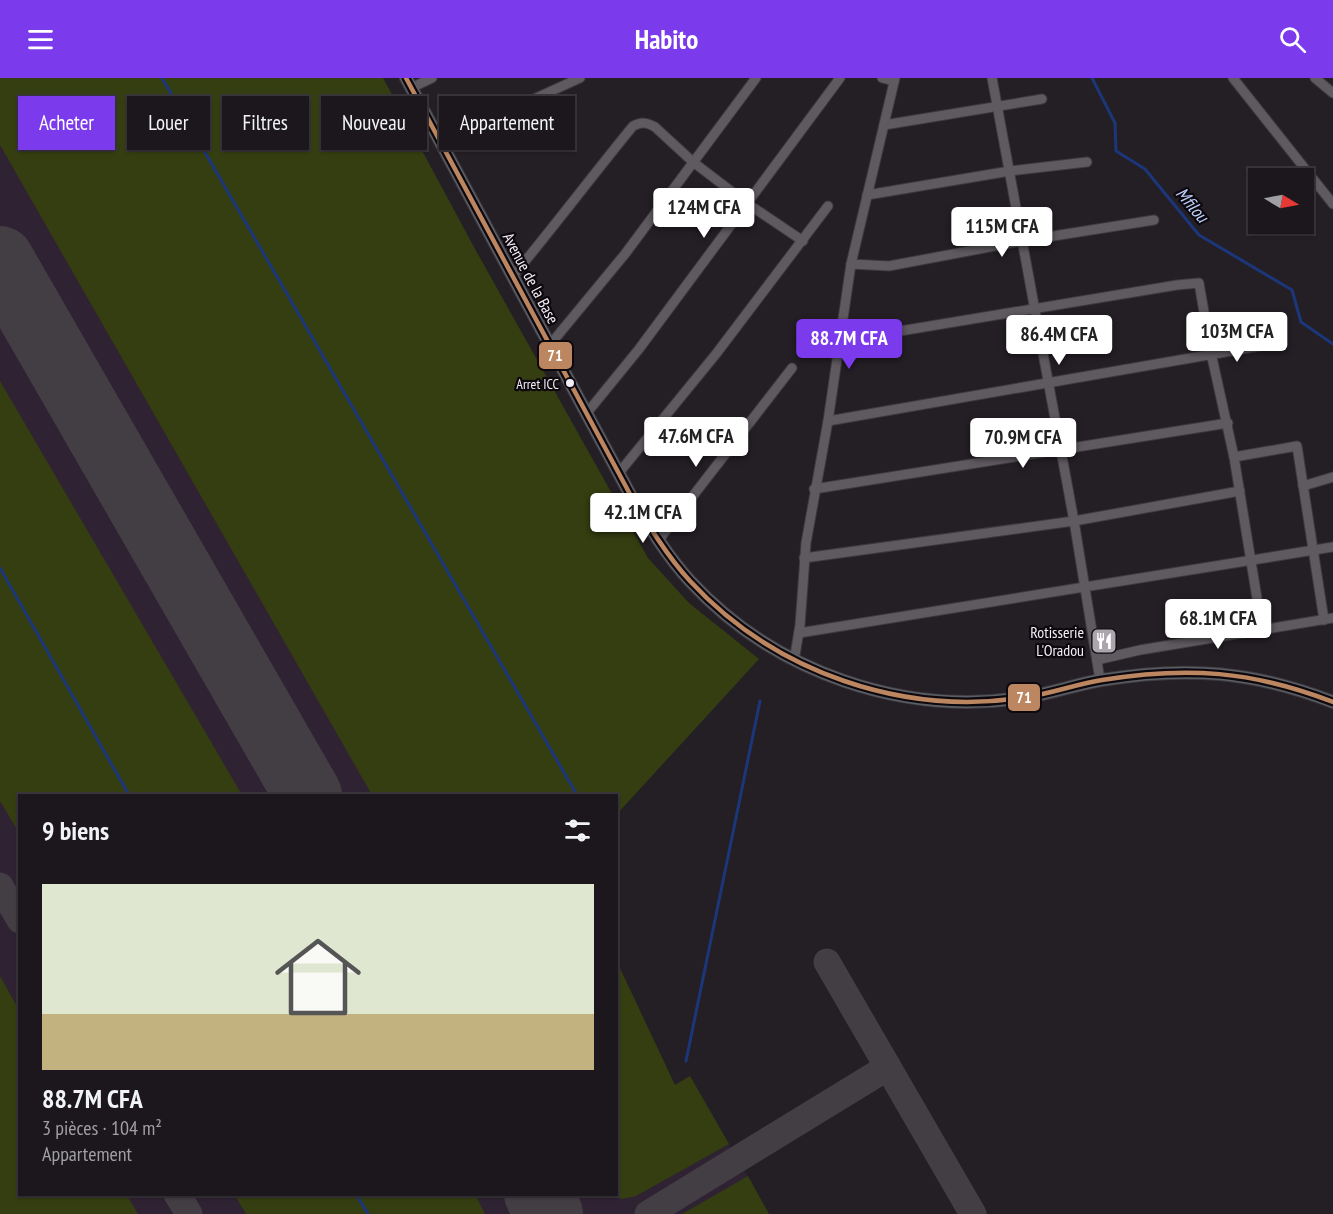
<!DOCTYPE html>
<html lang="fr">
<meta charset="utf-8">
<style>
body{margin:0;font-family:"PT Sans Narrow",sans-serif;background:#282429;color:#f1f3f6;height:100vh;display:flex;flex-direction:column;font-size:22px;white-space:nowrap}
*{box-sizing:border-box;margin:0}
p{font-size:20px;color:#a09fa3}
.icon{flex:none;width:33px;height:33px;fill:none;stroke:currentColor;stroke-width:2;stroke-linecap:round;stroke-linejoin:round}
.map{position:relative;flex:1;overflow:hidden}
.details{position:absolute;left:18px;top:716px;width:600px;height:402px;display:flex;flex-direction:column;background:#1b171c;border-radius:0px;box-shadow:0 2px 4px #0004,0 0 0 2px #39363b}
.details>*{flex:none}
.banner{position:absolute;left:18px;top:18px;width:600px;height:54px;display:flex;gap:12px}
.needle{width:39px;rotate:100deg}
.controls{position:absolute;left:1248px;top:90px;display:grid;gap:12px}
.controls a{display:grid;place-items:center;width:66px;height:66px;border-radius:0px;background:#1b171c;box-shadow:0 2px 4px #0004,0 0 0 2px #39363b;font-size:30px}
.price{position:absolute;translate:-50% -51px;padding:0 14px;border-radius:6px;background:#fff;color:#222;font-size:20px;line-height:39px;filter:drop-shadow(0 2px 3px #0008)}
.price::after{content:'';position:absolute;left:50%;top:36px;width:18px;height:14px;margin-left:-9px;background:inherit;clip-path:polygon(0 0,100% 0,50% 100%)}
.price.active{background:#7c3aed;color:#fff}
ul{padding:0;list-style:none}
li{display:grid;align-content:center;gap:12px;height:318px;padding:0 24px}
li span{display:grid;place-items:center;height:186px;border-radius:0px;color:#555}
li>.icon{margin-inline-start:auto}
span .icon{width:108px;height:108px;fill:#fffc;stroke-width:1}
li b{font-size:26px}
h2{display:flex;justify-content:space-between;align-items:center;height:72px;padding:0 24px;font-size:26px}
.tag{padding:0 21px;border-radius:0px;background:#1b171c;box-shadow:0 2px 4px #0004,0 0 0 2px #39363b;font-size:21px;line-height:54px}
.tag.active{background:#7c3aed;color:#fff}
header{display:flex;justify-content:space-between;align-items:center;height:78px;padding:0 24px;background:#7c3aed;color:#fff;font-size:27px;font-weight:700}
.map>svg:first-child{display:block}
.built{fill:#2f2233}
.green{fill:#343e10}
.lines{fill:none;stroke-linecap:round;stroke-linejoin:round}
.stream{stroke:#1c367a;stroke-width:3}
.taxiway{stroke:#423e44;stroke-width:27}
.runway{stroke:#423e44;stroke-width:68}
.minor-casing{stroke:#3f3a40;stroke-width:11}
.major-casing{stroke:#3f3a40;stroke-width:14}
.minor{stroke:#5f5a60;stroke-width:9}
.major{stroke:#5a5e65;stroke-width:12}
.bus-1-casing{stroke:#0c080d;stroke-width:9}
.bus-1{stroke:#bb8660;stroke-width:4.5}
.bus-dot{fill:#f4eef6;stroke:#0c080d;stroke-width:2}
.labels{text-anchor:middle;stroke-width:4.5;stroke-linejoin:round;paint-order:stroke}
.bus-label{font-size:14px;fill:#f4eef6;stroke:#0c080d;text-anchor:end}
.street-label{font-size:16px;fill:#f4eef6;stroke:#0c080d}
.poi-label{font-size:16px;fill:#f4eef6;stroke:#0c080d;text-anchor:end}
.water-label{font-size:18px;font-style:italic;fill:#bcd1fc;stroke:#0c080d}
.line-badge{stroke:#0c080d;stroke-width:2}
.badge-label{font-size:16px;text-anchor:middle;font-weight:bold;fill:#fff}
</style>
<header><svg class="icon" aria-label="menu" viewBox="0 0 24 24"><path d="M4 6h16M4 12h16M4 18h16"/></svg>Habito<svg class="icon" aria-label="search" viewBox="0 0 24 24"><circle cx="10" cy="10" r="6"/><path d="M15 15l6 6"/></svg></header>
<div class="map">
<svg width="1333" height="1136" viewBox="0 0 1333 1136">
<rect width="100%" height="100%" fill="#241f25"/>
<path class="built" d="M0,0H383L475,171L648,480L689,525L759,581L617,736L616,717H20V1116H616L617,884L675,1007L690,998L769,1136H0Z"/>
<g class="green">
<path d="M0,0H383L475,171L648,480L689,525L759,581L617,736L616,717H372L0,67Z"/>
<path d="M0,303L242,717H20L19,755L0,723Z"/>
<path d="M617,884L675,1007L690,998L729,1066L636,1118L622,1121L610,1116H616Z"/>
<path d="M0,898L19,932L20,1116H126L138,1136H0Z"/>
<path d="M748,1098L769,1136H682Z"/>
<path d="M234,1116H475L485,1136H246Z"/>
</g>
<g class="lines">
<g class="stream">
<path d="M162,0L577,717"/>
<path d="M1092,0L1115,45L1116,73L1145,91L1199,157L1292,212L1301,244L1333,266"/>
<path d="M0,490L129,717"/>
<path d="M686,983L760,623"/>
<path d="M356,1116L368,1136"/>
</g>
<g class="taxiway">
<path d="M0,808L20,842"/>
<path d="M827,884L973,1136"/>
<path d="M177,1116L189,1136"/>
<path d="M547,1132L548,1136"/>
<path d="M648,1136L888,989"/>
</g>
<g class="runway">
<path d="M0,182L308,717"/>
<path d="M538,1116L549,1136"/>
</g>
<g class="minor-casing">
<g id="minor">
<path d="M882,0L894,3"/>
<path d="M992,0L1074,443L1100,602"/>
<path d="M1233,0L1333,126"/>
<path d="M1315,0L1333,15"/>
<path d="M411,10L432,0"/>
<path d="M884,47L1042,21"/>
<path d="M440,64L580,0"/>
<path d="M867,117L1010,93L1087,84"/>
<path d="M851,186L889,188L1022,163L1154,142"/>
<path d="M512,199C553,150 592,98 633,48C642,44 646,44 655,49L693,84L748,126L803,163"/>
<path d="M840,263L1177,207L1199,205L1211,275L1234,379L1262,551"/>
<path d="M549,268L625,176L756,0"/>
<path d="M586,336L639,271L840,0"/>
<path d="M828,343L1260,268"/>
<path d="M1234,379L1297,368L1324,542"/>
<path d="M618,396L716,276L828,128"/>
<path d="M1303,408L1333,399"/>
<path d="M814,411L1228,345"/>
<path d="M658,463L792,290"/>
<path d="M804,480L1074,443L1240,413"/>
<path d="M799,555L1333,469"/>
<path d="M1097,582L1140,572L1333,540"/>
<path d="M794,583L800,547L806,465L828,343L851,186L895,0"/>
</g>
</g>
<g class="major-casing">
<path id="major" d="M406,0L631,418C649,448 667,478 690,503C775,595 904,639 1027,619C1053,615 1077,606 1102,602C1187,588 1253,593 1333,624"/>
</g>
<use href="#minor" class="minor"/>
<use href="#major" class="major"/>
<g class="bus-1-casing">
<path id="bus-1" d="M406,0L631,418C649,448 667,478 690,503C775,595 904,639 1027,619C1053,615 1077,606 1102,602C1187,588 1253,593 1333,624"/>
</g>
<use href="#bus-1" class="bus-1"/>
</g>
<defs>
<g id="restaurant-square" transform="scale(1.35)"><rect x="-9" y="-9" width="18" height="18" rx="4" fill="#aba6ad" stroke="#0c080d"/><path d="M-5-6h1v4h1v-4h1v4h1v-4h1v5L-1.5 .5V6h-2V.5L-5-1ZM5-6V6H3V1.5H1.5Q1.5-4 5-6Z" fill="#fff"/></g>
</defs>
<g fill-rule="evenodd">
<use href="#restaurant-square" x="1104" y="563"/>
</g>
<circle class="bus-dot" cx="570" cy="305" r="5"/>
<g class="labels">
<g class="bus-label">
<text x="559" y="311">Arret ICC</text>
</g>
<g class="street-label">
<text transform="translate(531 200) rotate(62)" y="6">Avenue de la Base</text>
</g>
<g class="poi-label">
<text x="1084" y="560">Rotisserie<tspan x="1084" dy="18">L'Oradou</tspan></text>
</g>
<g class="water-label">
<text transform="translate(1192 127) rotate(50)" y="6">Mfilou</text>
</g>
</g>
<g class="line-badge">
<rect x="538" y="263" width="35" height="29" rx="6" fill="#bb8660"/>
<rect x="1007" y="605" width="34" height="29" rx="6" fill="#bb8660"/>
</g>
<g class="badge-label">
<text x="555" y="283">71</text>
<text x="1024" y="625">71</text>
</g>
</svg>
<div class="controls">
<a><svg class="needle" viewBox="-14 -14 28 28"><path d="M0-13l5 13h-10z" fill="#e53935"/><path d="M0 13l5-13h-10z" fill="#a09fa3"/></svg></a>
</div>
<b class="price" style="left:704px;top:161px">124M CFA</b>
<b class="price" style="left:1002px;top:180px">115M CFA</b>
<b class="price" style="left:1237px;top:285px">103M CFA</b>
<b class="price" style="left:1059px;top:288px">86.4M CFA</b>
<b class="price active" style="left:849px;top:292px">88.7M CFA</b>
<b class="price" style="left:696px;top:390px">47.6M CFA</b>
<b class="price" style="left:1023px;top:391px">70.9M CFA</b>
<b class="price" style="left:643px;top:466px">42.1M CFA</b>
<b class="price" style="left:1218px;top:572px">68.1M CFA</b>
<div class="banner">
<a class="tag active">Acheter</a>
<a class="tag">Louer</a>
<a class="tag">Filtres</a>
<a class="tag">Nouveau</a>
<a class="tag">Appartement</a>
</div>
<section class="details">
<h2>9 biens<svg class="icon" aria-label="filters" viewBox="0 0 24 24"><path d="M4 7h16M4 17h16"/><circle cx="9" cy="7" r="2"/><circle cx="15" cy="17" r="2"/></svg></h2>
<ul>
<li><span style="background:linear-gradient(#dfe7d0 70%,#c2b280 0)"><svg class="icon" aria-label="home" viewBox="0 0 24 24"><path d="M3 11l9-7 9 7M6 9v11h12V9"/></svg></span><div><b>88.7M CFA</b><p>3 pièces · 104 m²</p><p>Appartement</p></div></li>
</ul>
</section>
</div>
